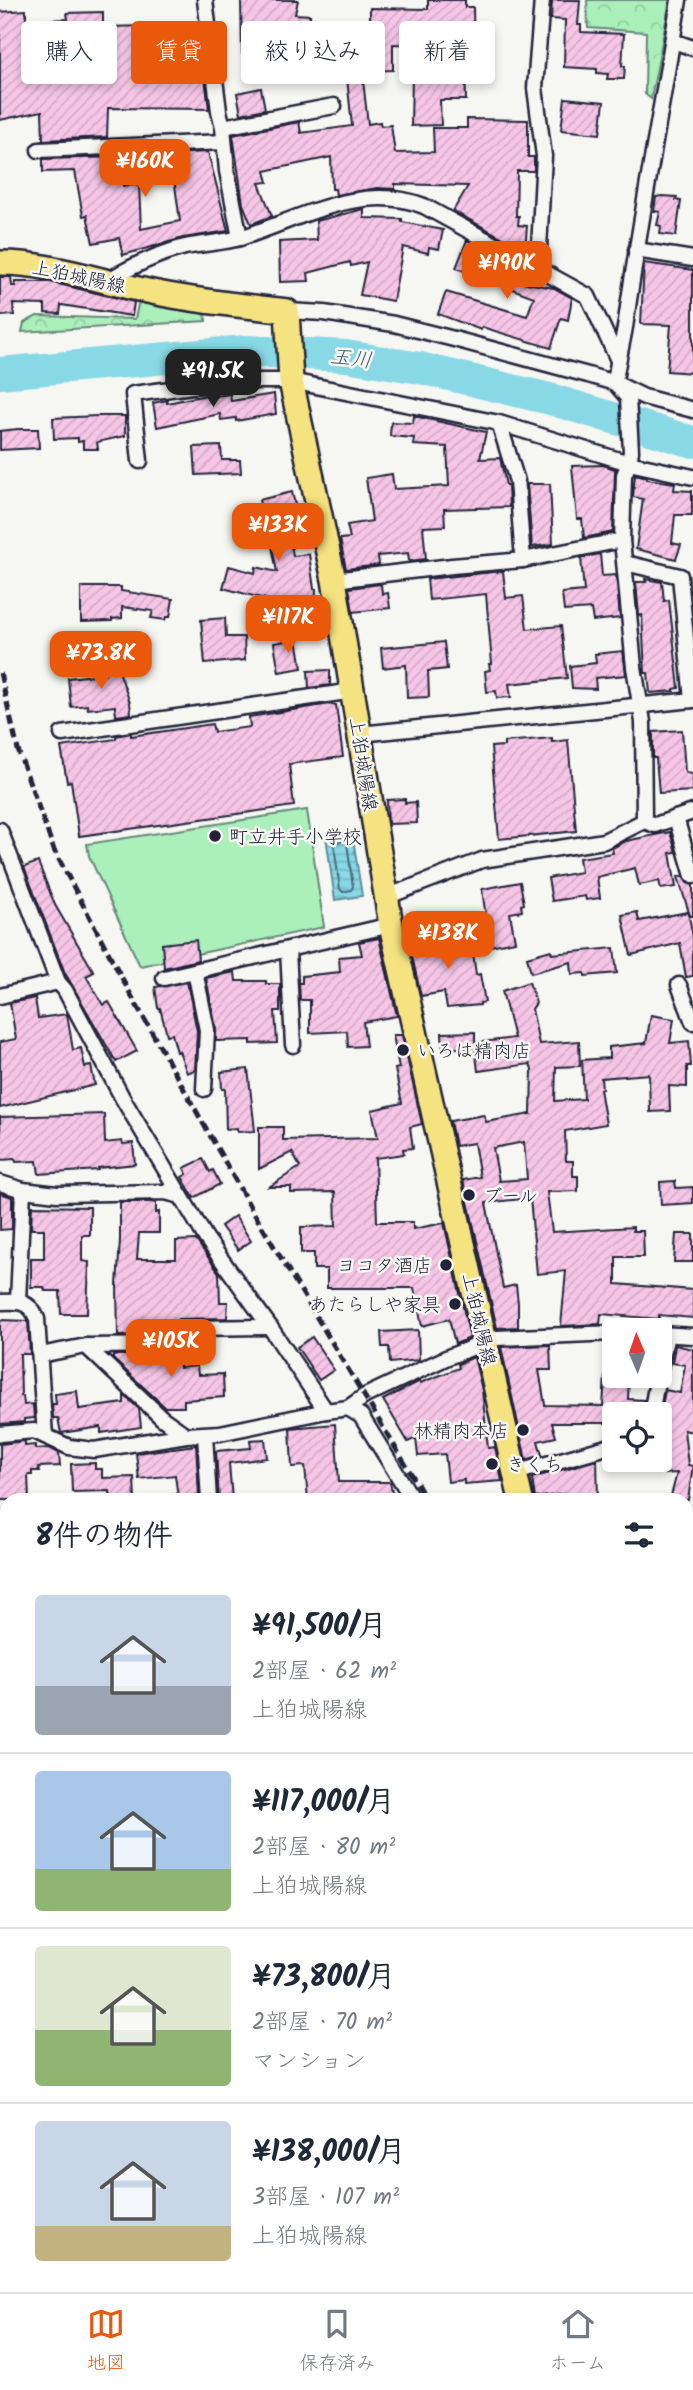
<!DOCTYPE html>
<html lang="ja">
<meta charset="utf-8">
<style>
body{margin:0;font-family:Kalam,"Klee One",sans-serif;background:#f6f6f7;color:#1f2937;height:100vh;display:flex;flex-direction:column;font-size:26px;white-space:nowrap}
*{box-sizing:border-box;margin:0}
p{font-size:23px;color:#747a83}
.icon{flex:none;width:38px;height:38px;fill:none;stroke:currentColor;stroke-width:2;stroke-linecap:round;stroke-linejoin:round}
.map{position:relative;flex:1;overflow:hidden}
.panel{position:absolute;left:0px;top:1493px;width:693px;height:800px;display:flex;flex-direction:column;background:#fff;border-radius:21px 21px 0 0;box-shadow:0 4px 10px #0003}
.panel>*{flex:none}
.hud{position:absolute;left:21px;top:21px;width:651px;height:63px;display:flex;gap:14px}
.needle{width:46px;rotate:358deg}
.fabs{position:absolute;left:602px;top:1318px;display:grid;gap:14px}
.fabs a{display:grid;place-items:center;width:70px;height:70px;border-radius:7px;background:#fff;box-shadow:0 4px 10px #0003;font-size:35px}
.price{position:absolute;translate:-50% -60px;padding:0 16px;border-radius:14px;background:#ea580c;color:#fff;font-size:23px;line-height:46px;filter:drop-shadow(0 2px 4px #0008)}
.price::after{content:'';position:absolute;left:50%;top:42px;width:21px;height:16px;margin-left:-10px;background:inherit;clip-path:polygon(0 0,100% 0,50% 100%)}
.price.on{background:#222;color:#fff}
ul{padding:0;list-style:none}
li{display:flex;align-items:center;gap:21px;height:175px;padding:0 35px}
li+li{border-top:2px solid #e0e1e3}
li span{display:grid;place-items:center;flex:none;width:196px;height:140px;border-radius:7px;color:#555}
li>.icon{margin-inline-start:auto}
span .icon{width:84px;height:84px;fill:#fffc;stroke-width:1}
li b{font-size:30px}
h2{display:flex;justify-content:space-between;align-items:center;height:84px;padding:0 35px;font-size:30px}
.tag{padding:0 24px;border-radius:7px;background:#fff;box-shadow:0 4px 10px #0003;font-size:24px;line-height:63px}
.tag.on{background:#ea580c;color:#fff}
.menu{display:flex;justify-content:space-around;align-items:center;height:98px;border-top:2px solid #e0e1e3;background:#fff;font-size:19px;color:#747a83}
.menu a{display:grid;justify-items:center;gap:4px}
.menu .on{color:#ea580c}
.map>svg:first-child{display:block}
.forest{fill:url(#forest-crowns);stroke:#66887a;stroke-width:2}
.garden{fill:#abefba;stroke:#66887a;stroke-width:2}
.water{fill:url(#water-rules);stroke:#5f8fa1;stroke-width:2}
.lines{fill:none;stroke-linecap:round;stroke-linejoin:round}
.shore{stroke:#4b6b7f;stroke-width:2}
.river{stroke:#88d8e5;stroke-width:32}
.building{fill:url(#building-hatch);stroke:#22223b;stroke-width:2;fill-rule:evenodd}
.street-casing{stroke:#22223b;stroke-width:19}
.primary-casing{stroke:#22223b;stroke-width:28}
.street{stroke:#f6f6f2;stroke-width:14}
.primary{stroke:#f5e381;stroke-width:23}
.rail{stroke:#22223b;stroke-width:5;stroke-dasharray:10 5;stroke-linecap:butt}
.poi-dot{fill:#22223b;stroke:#f6f6f2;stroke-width:2.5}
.labels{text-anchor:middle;stroke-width:5;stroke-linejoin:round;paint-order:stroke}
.street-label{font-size:19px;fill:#22223b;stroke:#f6f6f2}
.poi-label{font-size:19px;fill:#22223b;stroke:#f6f6f2;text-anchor:start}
.water-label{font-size:21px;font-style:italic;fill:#41596e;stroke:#f6f6f2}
</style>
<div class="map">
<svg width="693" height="2292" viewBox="0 0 693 2292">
<defs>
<pattern id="forest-crowns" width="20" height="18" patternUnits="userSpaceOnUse" patternTransform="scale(1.75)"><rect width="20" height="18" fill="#abefba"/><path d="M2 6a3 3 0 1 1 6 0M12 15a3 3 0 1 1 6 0" fill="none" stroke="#93cda1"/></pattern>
<pattern id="water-rules" width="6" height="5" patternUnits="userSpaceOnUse" patternTransform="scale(1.75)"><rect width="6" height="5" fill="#88d8e5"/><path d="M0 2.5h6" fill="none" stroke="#75b9c5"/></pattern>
<pattern id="building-hatch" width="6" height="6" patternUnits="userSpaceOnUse" patternTransform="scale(1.75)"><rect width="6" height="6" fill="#f7c6e7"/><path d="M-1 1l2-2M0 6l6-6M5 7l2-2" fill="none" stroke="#d3aac7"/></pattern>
</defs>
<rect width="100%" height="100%" fill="#f6f6f2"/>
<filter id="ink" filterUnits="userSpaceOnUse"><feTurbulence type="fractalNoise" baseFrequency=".0143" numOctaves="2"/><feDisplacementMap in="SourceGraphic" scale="14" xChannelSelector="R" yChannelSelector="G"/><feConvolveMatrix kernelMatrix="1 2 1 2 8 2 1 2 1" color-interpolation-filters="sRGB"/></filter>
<g filter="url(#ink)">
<g class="forest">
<path d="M587,0H670L651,99L645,94L646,32L588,28Z"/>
<path d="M139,300L205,313L206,321L22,332L24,323L37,316L135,319Z"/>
</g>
<path class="garden" d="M307,810L324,927L140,966L89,856L87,844Z"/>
<path class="water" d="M352,832L362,896L335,900L326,836Z"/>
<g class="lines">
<path class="shore" d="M344,841L347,843L353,887L351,890L343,892L340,889L334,845L336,842Z"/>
<path class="river" d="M0,373L246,351L346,356L420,368L550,399L693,442"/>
</g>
<g class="building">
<path d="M241,0H298L295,14L310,15V19L314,20V37L363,35V28H370V8L428,9V0H465V7H473L474,62H465L466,100H440L441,125L411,126L412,74H433L432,46L393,44V70L362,71L368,124L380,122L381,126L391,125L395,153L434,152L433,128H467V119L528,120V157H534V171H517L516,216H519L518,225L527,226L525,250L453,211L468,186L395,184V189L377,188L336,195L335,189H332L331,157L265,171L268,182L259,183L272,216L251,224L243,204L233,135L299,122L301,133L352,126L345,59L305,61V64L291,62L294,44H258V54H242Z"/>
<path d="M552,0H580L578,25H581V32L624,34L622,66H625L624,79H607L608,74L597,73V69L564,67L565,20L551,19Z"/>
<path d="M26,10V21L68,19L67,13L103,12V27L198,25L200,39H184V70H204L209,109L108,108L107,137L43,140L42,111L0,120V12Z"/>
<path d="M261,88L265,109L241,114L237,93Z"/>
<path d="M565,98L604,102L600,134L561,130Z"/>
<path d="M208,152L228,231L183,238L123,255L119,238L93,243L87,215L83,216L75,171L43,172V159L122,157L123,186L139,185L141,229L180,221L173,171L153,172L152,155Z"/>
<path d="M662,196L677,197L676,200L681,201L676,236L660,234L661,226L657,225L660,212L654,211L656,197Z"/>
<path d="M364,209V218L402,219V222L443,230L439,249L429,247L428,253L403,247L393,301L360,295L367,262L351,266L350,262L308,273L309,281L280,282L279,242L317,240L316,221Z"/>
<path d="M467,240L519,269L515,281L554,288L572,298L568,320L561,318L551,348L482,327L481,330L438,314L446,292L527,316L534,297L456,268Z"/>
<path d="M644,263L693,270V373L667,371L671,325L641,324Z"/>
<path d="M0,277H11L12,286H15V282H50L134,302L132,316L61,305L60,314L45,313V305L13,304L14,315L0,316Z"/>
<path d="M230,394L231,401L274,394L276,414L236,421V418L221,420L220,414L157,427L153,403L167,400V403L207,395L208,397Z"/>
<path d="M98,416H125V436L97,442L98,449H83V441L78,442V438L54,439L53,418Z"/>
<path d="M414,416L486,432L480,459L500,458L506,485H508L509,507L444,509L445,526L423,527L426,559L409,561L408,553L378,556L379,565L346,569L340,539L350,538L347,525L372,521L366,478L392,474L394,489L449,486L447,447L413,445L414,438L390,436L391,422L413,423Z"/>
<path d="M18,429H38L39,448L0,450V431Z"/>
<path d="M221,446L222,460H240L241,473L196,475L194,447Z"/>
<path d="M603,465L615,469V471L613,532L584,538L582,519H577L572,466Z"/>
<path d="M635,474L647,477V479L675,483L674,490L692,491V515H675L672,543L681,545L676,559L636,549L643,499L633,497Z"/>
<path d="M527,484H550L553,544L532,547Z"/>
<path d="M292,492L297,513L286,516L293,556L309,554L314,589H316L315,612L223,588L229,566L255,573L256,567L277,572L267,520L264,521L259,500Z"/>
<path d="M600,554L602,576L616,575L620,618L593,621L591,609L564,611L562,593L584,591L581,558Z"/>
<path d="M503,571L506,598L523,596L527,629L561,626L567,678L509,684L511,697L497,698L496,691L487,692L485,671L490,670L489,664H492L486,594L429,600L427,579Z"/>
<path d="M645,579L662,582L664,601L669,600L679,688L674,689V691L650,693L648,673H645L642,615L639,616L636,582H646Z"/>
<path d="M381,584L382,594L388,593L390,608L353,612L349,588Z"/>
<path d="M81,587H121V591L173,599L170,617H166L165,620L151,618L153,611L122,607V618L112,619V621L81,622Z"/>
<path d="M225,618L226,637H244L245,660L205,664L201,620Z"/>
<path d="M297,639L302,668L279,672L274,643Z"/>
<path d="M444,642L447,669L428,671L429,697L407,698L406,665L383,668L381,648Z"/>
<path d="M623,651L626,675L595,678L596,689L572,688L570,666L596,663L595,654Z"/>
<path d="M116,662L130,703L131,714L116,716L115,706L88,709L87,705L71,707L68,678L105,674L103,667Z"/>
<path d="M330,670V685L309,688L308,671Z"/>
<path d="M330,704L336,705L343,757L289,764L294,806L79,836L71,781L67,782L61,747L116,739V736L131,733V736L212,724L214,732L250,727L249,717Z"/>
<path d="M682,730L685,772L693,775V791L659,793L656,758H653V732Z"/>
<path d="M552,738V742L568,740L576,831L499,839L491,747L504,746V742Z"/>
<path d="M405,799V803L416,802L417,823L388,824L387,800Z"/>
<path d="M670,832L676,852L670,853L676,887L661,889L659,881L639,885L635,868L597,877L600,898L586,900L585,896L552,901L548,878L581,872L579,858L613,853L612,848L626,841Z"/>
<path d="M38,862L55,905L94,972L86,976L103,1005L109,1002L137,1051L116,1062L65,973L24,867Z"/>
<path d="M683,876L687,883L693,885V916H690L678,877Z"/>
<path d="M520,882L524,904L521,905L522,911L510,913L515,941L490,946L482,889Z"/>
<path d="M637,912L639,921L688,912L693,936V976L686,977L680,943L631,955L622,915Z"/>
<path d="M471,937L476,975L480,974L485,1002L480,1003V1005L447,1008L444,992L421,996L409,943Z"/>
<path d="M379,938L397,1016L363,1022L366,1046L348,1047L347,1031L310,1033V1000H300L299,983H302V976L340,972L339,957L362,955L359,942Z"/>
<path d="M196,940L198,960L164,968L162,944Z"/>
<path d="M614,948L617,973L585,976V973L572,974L571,962L531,973L527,957L551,950L552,954Z"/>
<path d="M235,972L236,981H266V984H280V1011H275L277,1043L251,1044V1040L216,1041V1028L206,978Z"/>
<path d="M187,982L197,1031L195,1070L187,1073L179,1051L177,1052L172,1034L167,1035L160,1008H158L155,987Z"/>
<path d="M529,982L536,1003L532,1009L539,1044L579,1041L580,1066L556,1067L555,1101L584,1099L582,1060L609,1058V1047L646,1043L651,1015L674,1019L670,1043L689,1041L691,1066H687V1087L669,1086L670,1111L650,1112L649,1074L601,1078L602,1089H600L606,1124L565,1131L566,1161H573V1176H578V1191L547,1192L552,1232L633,1227V1231H643L644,1257H616V1284L693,1290V1318L659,1315V1319L601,1314L600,1324L561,1326L566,1271L537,1274L530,1198L486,1203L503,1288L516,1285L518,1303V1327L497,1328L463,1180L480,1177L474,1143L455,1146L450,1121L484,1115L486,1122L531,1114L532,1069L530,1064L478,1071L475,1047L443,1049L442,1033L475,1032V1043L514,1038L502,991ZM524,1142L527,1179L499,1181L493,1148Z"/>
<path d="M35,998L38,1018L67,1014L73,1050L81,1048L85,1067L91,1066L95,1085L0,1108V1042L16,1039L10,1003Z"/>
<path d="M393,1035H402L422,1124L410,1127L413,1148L403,1149L404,1154L375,1158L377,1222H413V1229L444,1223L470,1338L455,1344L449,1319L422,1326L414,1288H327V1269H314V1253H301V1227L336,1226L335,1192L291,1193V1187H269L300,1167L292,1152L259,1169V1127H283V1140L378,1138L372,1110L402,1103L395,1069L399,1068Z"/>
<path d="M248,1069L255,1131L237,1132V1128L226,1129L225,1089H222L221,1072Z"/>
<path d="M104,1114L105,1143L122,1141L123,1144L133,1143L135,1164L98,1168V1170L39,1174L37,1161L16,1162L15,1159L1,1160L0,1117Z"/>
<path d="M203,1159L210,1172L213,1170L220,1184L194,1198L182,1177L187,1174L184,1168Z"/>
<path d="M675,1181L676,1188L693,1187V1203L661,1205L660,1182Z"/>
<path d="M0,1193L12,1197V1229L0,1230Z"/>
<path d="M120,1202H151L156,1203V1213L159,1212V1233H139L137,1259H176V1241L196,1240L219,1273L220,1302H228L227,1318L178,1319L179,1335L118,1336L117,1285L120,1240Z"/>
<path d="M32,1206L90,1207V1235H82V1261L89,1262L87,1314H61L60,1291H45L44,1287H31V1258H44V1229H31Z"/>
<path d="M235,1216L251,1241L238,1250L221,1226Z"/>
<path d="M676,1234H693V1262H674Z"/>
<path d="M0,1320L28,1321L30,1354H20L21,1396H23L24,1405L33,1404L34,1418L24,1419V1422L0,1424Z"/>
<path d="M418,1330L419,1360L390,1363L389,1347H382L381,1332Z"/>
<path d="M312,1337L334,1370L319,1380L297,1347Z"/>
<path d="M550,1345L551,1370H539L545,1405L603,1406L605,1376H629L628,1399L644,1400L642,1414H614L612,1423H552L556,1437L538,1441L542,1455L526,1460L501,1347Z"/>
<path d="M675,1345L693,1349V1432L684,1430L688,1465L693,1466L688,1500H670L677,1473L664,1474V1470H660V1417L665,1390L680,1393L685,1365L672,1363Z"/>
<path d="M180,1355V1368L197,1366L198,1375L223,1374L224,1397L184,1400V1407H165L113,1359V1356L118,1355Z"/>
<path d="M474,1357L482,1390L488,1448L495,1447L502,1481L464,1484V1480L448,1482L445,1454L418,1456L416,1438L408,1442L383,1400L420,1381V1383L459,1368L458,1364Z"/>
<path d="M77,1391L79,1409L124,1403V1395L139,1409L141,1427L101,1433V1427L61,1433L58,1418H53L52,1404H56L55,1394Z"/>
<path d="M335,1424L339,1482H390L393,1496L308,1500L305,1466L292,1467L290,1428Z"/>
<path d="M265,1439L267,1458L229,1463L232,1500H219L216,1451L251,1448L250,1440Z"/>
<path d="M25,1441V1446L35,1445V1449L49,1448L59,1453L60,1466L38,1467L39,1471H32V1475H28L29,1500H0V1444Z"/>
<path d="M196,1445L199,1495L178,1497L175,1475L139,1479L136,1453Z"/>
<path d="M597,1460L598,1500H563V1494L535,1498L532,1478Z"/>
<path d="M95,1463V1469H102V1478L134,1477L135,1500H111L110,1491L72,1492L71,1464Z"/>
</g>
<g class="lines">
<g class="street-casing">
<g id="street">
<path d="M205,0L219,111L223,127L227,171L240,238"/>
<path d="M673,41L693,48"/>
<path d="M223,127L334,106"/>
<path d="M39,150L224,142"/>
<path d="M636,250L693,259"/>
<path d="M538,267L544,156L535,88L542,0"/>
<path d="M107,281C132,266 157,254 185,247C204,243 225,243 243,237C302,218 361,182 424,206L588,296L617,358"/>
<path d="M287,311L324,313L394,324L454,339L588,375L615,383L644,397L693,410"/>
<path d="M140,461L133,394L230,381H291L499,423"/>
<path d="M622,540L523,560L517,481L499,423L629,463L693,477"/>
<path d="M625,563L680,576L692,700"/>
<path d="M334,580L452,566L523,560"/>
<path d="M62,734L353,691"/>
<path d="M360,734L693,700"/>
<path d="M676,818L693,876"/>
<path d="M644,821L655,825L693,812"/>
<path d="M0,830L58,982L65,990L123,1099L206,1238L270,1327L326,1411"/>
<path d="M386,897L482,860L604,841L644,821L643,722L634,667L622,540L624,475L629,463L631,451L628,398L615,383C617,362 623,342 626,321C641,213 662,107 679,0"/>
<path d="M288,950L293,1045"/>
<path d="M195,971L207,1030L204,1089"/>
<path d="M164,978L391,925"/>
<path d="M679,985L693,1022"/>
<path d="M0,996L58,982"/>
<path d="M0,1183L23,1190L57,1194L165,1192L181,1196"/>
<path d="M18,1301L23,1190"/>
<path d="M0,1302C17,1301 30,1300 37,1319L45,1436"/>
<path d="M660,1334L693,1336"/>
<path d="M86,1346L162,1418L186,1435"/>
<path d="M40,1355L86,1346L192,1345L191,1328L270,1327"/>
<path d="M660,1368L667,1334"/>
<path d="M348,1408L365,1396L448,1357L497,1338L614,1333"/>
<path d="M651,1414L658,1376"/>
<path d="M0,1434L34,1431L69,1447L94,1450L186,1435L220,1433L326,1411L348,1408L361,1416L413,1500"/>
<path d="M205,1435L209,1500"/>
<path d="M515,1473L614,1445"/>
<path d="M0,1589H7"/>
<path d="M686,1647L691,1634"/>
<path d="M0,1704L7,1713"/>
<path d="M686,1729L693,1728"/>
<path d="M0,1867L7,1866"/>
<path d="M0,1945L7,1959"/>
<path d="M0,1993H7"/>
<path d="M0,2042L7,2045"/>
<path d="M686,2056L693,2054"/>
<path d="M0,2112L7,2111"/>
<path d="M0,2228L7,2253"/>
<path d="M686,2237L693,2233"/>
<path d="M15,2286L17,2292"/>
<path d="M248,2286V2292"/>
</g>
</g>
<g class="primary-casing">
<g id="primary">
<path d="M0,263C50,263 95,280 143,290C191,301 239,305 287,311L291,381L334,580L391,925L521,1500"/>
<path d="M686,2021L693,2036"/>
</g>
</g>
<use href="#street" class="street"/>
<use href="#primary" class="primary"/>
<g class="rail">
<path d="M0,673L18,750L54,850L132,997L252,1210L427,1500"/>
<path d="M686,1967L693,1981"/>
</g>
</g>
</g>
<g class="poi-dot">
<circle cx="215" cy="836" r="7"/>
<circle cx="403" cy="1050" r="7"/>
<circle cx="469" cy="1195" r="7"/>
<circle cx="446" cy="1265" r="7"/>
<circle cx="455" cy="1304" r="7"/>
<circle cx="523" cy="1430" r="7"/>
<circle cx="492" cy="1464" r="7"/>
</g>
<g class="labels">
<g class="street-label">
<text transform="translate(79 276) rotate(12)" y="7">上狛城陽線</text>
<text transform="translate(364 764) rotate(81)" y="7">上狛城陽線</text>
<text transform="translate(480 1319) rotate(77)" y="7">上狛城陽線</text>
</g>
<g class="poi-label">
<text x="229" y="843">町立井手小学校</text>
<text x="417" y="1057">いろは精肉店</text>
<text x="483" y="1202">ブール</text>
<text x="432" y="1272" text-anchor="end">ヨコタ酒店</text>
<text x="441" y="1311" text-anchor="end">あたらしや家具</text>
<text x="509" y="1437" text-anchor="end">林精肉本店</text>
<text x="506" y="1471">きくち</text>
</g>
<g class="water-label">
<text transform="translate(351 358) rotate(7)" y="7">玉川</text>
</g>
</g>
</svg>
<div class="fabs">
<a><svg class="needle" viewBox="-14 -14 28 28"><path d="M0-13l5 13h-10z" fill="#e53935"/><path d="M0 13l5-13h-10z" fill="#747a83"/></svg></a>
<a><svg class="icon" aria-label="locate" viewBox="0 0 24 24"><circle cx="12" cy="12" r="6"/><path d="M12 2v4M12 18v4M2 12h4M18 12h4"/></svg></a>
</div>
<b class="price" style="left:145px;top:199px">¥160K</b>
<b class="price" style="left:507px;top:301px">¥190K</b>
<b class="price on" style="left:213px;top:409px">¥91.5K</b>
<b class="price" style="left:278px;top:563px">¥133K</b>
<b class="price" style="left:288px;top:655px">¥117K</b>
<b class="price" style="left:101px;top:691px">¥73.8K</b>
<b class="price" style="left:448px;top:971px">¥138K</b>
<b class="price" style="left:171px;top:1379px">¥105K</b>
<div class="hud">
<a class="tag">購入</a>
<a class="tag on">賃貸</a>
<a class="tag">絞り込み</a>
<a class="tag">新着</a>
</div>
<section class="panel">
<h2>8件の物件<svg class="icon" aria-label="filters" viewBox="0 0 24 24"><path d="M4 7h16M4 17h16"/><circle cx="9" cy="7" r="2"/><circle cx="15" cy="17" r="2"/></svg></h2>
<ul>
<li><span style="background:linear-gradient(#c9d6e8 65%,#9aa5b1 0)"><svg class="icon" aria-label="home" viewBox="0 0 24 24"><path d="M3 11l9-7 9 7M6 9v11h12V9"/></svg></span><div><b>¥91,500/月</b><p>2部屋 · 62 m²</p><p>上狛城陽線</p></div></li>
<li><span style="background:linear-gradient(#a9c7e8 70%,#8fb573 0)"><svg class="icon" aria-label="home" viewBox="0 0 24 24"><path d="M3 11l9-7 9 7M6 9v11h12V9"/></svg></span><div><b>¥117,000/月</b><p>2部屋 · 80 m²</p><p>上狛城陽線</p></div></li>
<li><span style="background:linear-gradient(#dfe7d0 60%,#8fb573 0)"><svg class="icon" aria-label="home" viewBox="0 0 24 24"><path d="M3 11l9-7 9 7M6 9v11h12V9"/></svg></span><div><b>¥73,800/月</b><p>2部屋 · 70 m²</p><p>マンション</p></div></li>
<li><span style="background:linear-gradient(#c9d6e8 75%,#c2b280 0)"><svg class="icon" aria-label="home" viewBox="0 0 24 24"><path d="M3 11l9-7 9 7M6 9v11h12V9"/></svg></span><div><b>¥138,000/月</b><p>3部屋 · 107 m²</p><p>上狛城陽線</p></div></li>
</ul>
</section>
</div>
<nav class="menu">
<a class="on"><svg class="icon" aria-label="map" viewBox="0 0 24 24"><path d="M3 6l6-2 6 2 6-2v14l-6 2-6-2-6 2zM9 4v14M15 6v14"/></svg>地図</a>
<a><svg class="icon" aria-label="saved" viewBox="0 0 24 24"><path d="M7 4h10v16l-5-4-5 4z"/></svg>保存済み</a>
<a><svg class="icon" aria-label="home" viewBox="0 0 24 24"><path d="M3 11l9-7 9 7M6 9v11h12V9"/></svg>ホーム</a>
</nav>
